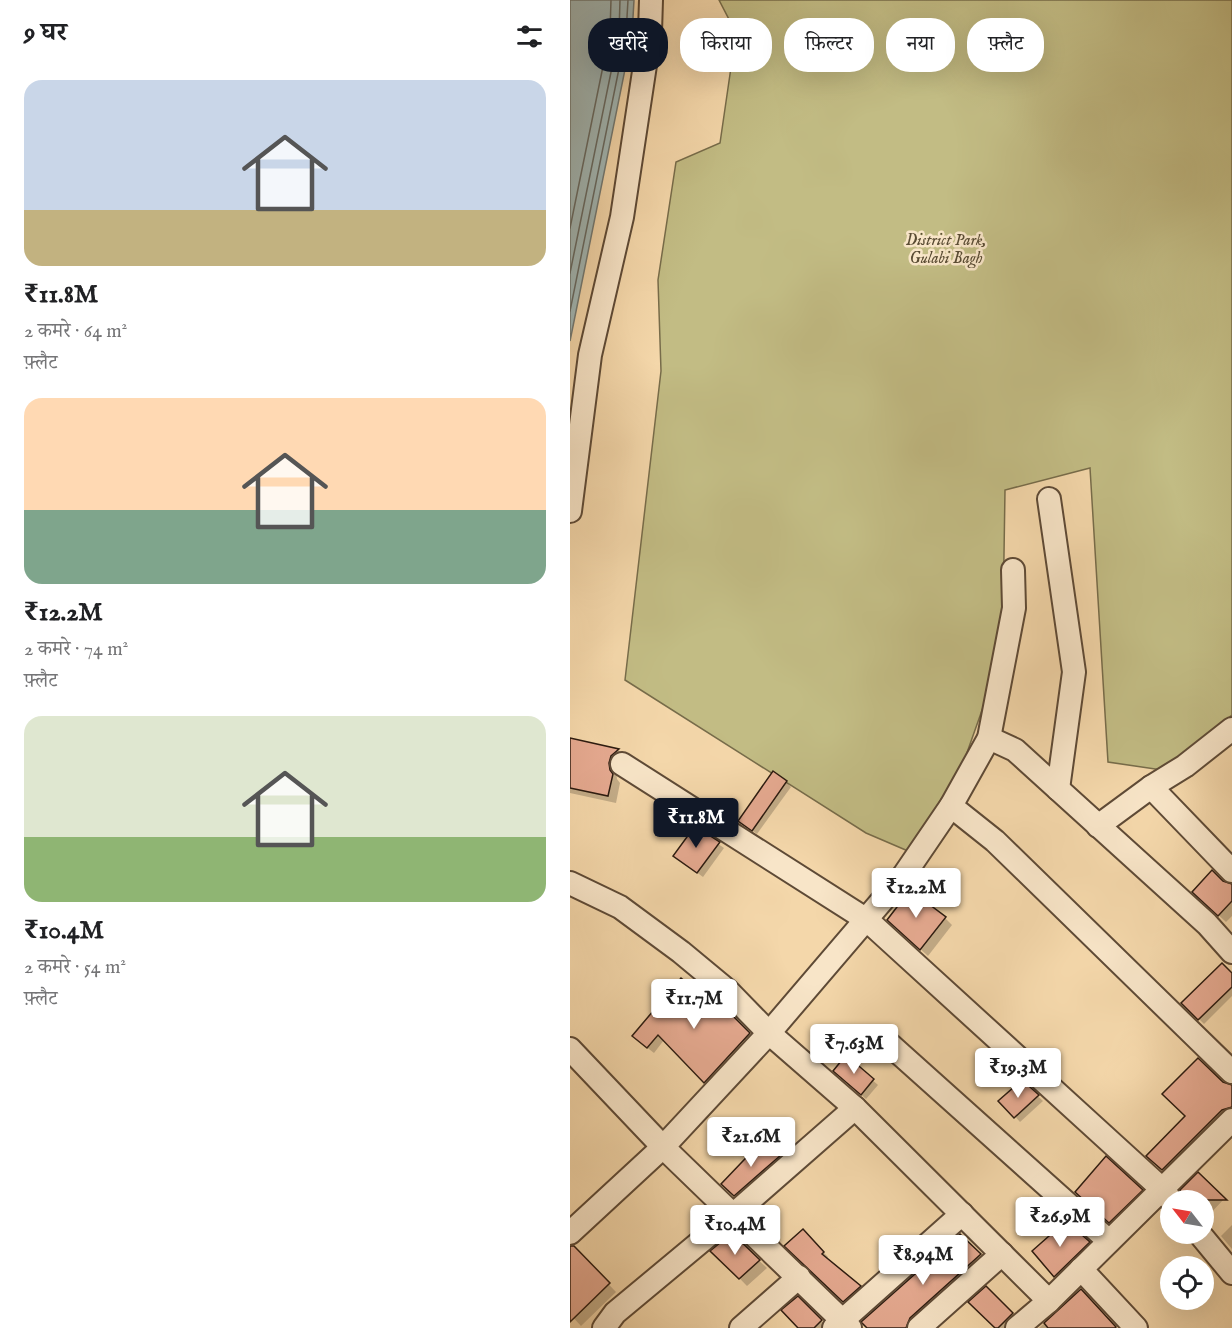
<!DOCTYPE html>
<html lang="hi">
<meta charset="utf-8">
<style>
body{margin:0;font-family:"IM FELL English","Noto Serif Devanagari",serif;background:#f6f6f6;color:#202124;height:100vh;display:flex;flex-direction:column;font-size:22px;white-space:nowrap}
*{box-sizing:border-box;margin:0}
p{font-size:20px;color:#757577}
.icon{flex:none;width:33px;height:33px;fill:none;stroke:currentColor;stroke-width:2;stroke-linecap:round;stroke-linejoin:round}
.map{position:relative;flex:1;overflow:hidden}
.drawer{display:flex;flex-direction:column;background:#fff;width:570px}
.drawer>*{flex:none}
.top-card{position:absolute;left:18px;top:18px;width:554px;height:54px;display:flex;gap:12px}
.needle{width:39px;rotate:301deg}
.tools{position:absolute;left:590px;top:1190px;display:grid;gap:12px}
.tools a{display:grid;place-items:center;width:54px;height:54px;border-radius:50%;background:#fff;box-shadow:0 6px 24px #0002;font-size:30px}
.price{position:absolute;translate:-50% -51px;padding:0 14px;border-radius:6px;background:#fff;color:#222;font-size:20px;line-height:39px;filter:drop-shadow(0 2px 3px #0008)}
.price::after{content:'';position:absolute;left:50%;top:36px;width:18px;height:14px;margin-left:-9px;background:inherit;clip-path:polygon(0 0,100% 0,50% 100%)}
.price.on{background:#111827;color:#fff}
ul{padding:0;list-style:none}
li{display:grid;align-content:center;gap:12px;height:318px;padding:0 24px}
li span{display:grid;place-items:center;height:186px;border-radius:18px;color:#555}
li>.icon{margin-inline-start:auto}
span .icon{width:108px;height:108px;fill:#fffc;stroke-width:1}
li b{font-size:26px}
h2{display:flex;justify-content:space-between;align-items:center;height:72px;padding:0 24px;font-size:26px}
.pill{padding:0 21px;border-radius:24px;background:#fff;box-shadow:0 6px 24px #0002;font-size:21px;line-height:54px}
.pill.on{background:#111827;color:#fff}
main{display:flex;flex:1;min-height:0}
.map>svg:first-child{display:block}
.green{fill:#c2bc84;stroke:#776c4a;stroke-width:1.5}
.water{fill:#a1b7b5;stroke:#727973;stroke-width:1.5}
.shadow{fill:#0003}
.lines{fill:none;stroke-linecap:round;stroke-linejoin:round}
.shore{stroke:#666962;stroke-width:1.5}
.building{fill:#e6aa91;stroke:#2c1b10;stroke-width:1.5}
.minor-casing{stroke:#5e4a36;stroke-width:26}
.minor{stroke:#f8e5c8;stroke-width:22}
.labels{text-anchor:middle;stroke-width:5;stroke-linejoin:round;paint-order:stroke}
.park-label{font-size:16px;font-style:italic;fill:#594b33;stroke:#f8e5c8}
</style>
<main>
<section class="drawer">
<h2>9 घर<svg class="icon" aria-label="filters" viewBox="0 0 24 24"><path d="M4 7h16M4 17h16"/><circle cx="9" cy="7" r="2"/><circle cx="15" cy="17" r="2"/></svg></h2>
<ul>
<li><span style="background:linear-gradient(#c9d6e8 70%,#c2b280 0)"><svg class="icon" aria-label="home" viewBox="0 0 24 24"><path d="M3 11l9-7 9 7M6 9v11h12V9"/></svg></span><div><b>₹11.8M</b><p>2 कमरे · 64 m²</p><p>फ़्लैट</p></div></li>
<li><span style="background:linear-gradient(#ffd9b3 60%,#7fa58c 0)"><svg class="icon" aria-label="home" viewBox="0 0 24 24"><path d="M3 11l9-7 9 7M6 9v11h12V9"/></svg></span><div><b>₹12.2M</b><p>2 कमरे · 74 m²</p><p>फ़्लैट</p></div></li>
<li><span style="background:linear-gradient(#dfe7d0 65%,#8fb573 0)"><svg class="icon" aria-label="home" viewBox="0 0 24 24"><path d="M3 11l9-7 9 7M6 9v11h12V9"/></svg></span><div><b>₹10.4M</b><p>2 कमरे · 54 m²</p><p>फ़्लैट</p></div></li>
</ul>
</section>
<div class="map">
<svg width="662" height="1328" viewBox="0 0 662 1328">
<rect width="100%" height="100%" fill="#f4d7aa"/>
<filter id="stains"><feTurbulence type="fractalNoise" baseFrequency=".00333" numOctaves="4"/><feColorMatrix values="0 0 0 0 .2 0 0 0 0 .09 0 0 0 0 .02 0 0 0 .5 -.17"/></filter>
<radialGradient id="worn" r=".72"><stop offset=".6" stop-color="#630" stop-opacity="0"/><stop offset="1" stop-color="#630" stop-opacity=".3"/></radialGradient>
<path class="green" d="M149,0H662V715L592,770L538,762L520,468L435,490L433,618L416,699L388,778L338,851L296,833L55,680L91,371L88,280L106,162L150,143L166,33Z"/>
<path class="water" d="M0,0H64L62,35L0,341Z"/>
<g class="shadow">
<path d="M0,740L48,750L55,757L46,771L47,779L50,783L46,803L0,793Z"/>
<path d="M216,782L221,787L187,834L174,825Z"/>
<path d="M125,828L154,848L133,877L110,860Z"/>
<path d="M657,885H662V916L656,922L631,899Z"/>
<path d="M375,918L382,925L358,956L327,928Z"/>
<path d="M652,965L662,975V996L634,1024L613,1003Z"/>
<path d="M147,1002L185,1040L141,1088L94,1040L84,1053L70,1042L143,1006Z"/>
<path d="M276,1057L308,1085L296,1099L269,1075Z"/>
<path d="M452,1082L473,1101L450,1122L431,1101Z"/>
<path d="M652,1083L662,1087V1113L598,1174L578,1156Z"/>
<path d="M193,1142L217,1164L172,1203L153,1184Z"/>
<path d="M571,1191L579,1198L547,1229L514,1199Z"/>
<path d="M654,1199L637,1217L633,1213V1200H620Z"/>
<path d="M662,1225V1249L651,1236Z"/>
<path d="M233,1231L258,1257L256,1260L294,1292L279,1306L217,1246Z"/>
<path d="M162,1235L197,1268L177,1286L143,1251Z"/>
<path d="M390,1236L416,1261L343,1328H299Z"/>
<path d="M519,1243L526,1250L493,1283L464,1251Z"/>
<path d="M4,1248L46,1292L11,1326L0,1314V1251Z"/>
<path d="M416,1288L448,1320L441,1328H427Z"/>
<path d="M511,1291L546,1328H469Z"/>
<path d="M228,1298L256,1326L253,1328H230Z"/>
</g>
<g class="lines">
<g class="shore">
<path d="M0,228L40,32L41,0"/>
<path d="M0,273L49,33L50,0"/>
<path d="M0,311L56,34L58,0"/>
</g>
</g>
<g class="building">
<path d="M0,738L49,749L41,756L39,763L40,770L43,774L38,796L0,788Z"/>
<path d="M203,771L217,781L182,831L168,821Z"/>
<path d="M125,826L150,842L127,873L103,856Z"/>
<path d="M642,870L653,881L662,884V901L648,916L622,892Z"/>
<path d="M340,890L376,917L350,950L317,920Z"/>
<path d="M652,963L662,973V987L628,1020L611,1003Z"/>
<path d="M111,978L143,1004L147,1000L180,1033L134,1083L88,1035L77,1048L62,1036Z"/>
<path d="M276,1055L304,1079L291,1095L263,1071Z"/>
<path d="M628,1058L653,1082L662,1085V1107L652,1110L592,1170L576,1156L615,1116L592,1094Z"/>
<path d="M452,1080L469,1095L444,1118L428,1101Z"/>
<path d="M193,1140L211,1155L164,1196L151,1184Z"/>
<path d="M536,1156L573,1190L539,1223L505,1192Z"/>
<path d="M628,1172L657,1200H617L614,1197L610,1190Z"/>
<path d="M496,1221L520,1242L484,1277L462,1251Z"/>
<path d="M233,1229L254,1252L252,1254L291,1286L273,1302L214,1246Z"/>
<path d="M162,1233L190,1260L169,1279L140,1251Z"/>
<path d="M390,1234L411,1254L340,1318L336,1328H297L291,1322Z"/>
<path d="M0,1246H4L40,1283L0,1322Z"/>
<path d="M416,1286L443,1313L428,1328H425L398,1302Z"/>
<path d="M511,1289L546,1327L545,1328H478L474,1323Z"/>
<path d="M228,1296L252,1320L244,1328H228L211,1310Z"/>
</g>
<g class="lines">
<g class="minor-casing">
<g id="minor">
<path d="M479,499L504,672L488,789"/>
<path d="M0,511L20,355L52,217L80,32L81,0"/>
<path d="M419,738L445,750L637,924L662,952"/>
<path d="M52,764L297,920L592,1189L601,1200"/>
<path d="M581,787L662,871"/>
<path d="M381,806L425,841L662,1072"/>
<path d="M528,826L581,787L615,766L662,729"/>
<path d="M0,883L50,907L111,952L158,991L199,1033L285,1108L479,1301"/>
<path d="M318,1043L539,1241"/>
<path d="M0,1049L93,1147L280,1328"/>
<path d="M0,1233L93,1147L199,1033L334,875L381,806L419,738L444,608L443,570"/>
<path d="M629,1233L662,1273"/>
<path d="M511,1269L566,1328"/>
<path d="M34,1328L45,1313L164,1214L285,1108"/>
<path d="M171,1328L229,1277"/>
<path d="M264,1328L392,1214"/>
<path d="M349,1328L432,1254"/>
<path d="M447,1328L479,1301L662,1120"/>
</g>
</g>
<use href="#minor" class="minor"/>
</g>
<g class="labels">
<g class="park-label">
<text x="376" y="245">District Park,<tspan x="376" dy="18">Gulabi Bagh</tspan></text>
</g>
</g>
<rect width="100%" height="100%" filter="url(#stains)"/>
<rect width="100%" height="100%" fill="url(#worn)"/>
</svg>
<div class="tools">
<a><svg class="needle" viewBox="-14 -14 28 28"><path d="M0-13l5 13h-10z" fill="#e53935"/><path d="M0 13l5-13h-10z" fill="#757577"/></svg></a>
<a><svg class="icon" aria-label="locate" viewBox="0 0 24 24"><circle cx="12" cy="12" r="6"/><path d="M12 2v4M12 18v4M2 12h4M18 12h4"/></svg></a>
</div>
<b class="price on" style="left:126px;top:849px">₹11.8M</b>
<b class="price" style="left:346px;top:919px">₹12.2M</b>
<b class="price" style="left:124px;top:1030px">₹11.7M</b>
<b class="price" style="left:284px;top:1075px">₹7.63M</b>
<b class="price" style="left:448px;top:1099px">₹19.3M</b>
<b class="price" style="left:181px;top:1168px">₹21.6M</b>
<b class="price" style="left:490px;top:1248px">₹26.9M</b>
<b class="price" style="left:165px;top:1256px">₹10.4M</b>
<b class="price" style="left:353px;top:1286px">₹8.94M</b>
<div class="top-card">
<a class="pill on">खरीदें</a>
<a class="pill">किराया</a>
<a class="pill">फ़िल्टर</a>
<a class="pill">नया</a>
<a class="pill">फ़्लैट</a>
</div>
</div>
</main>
